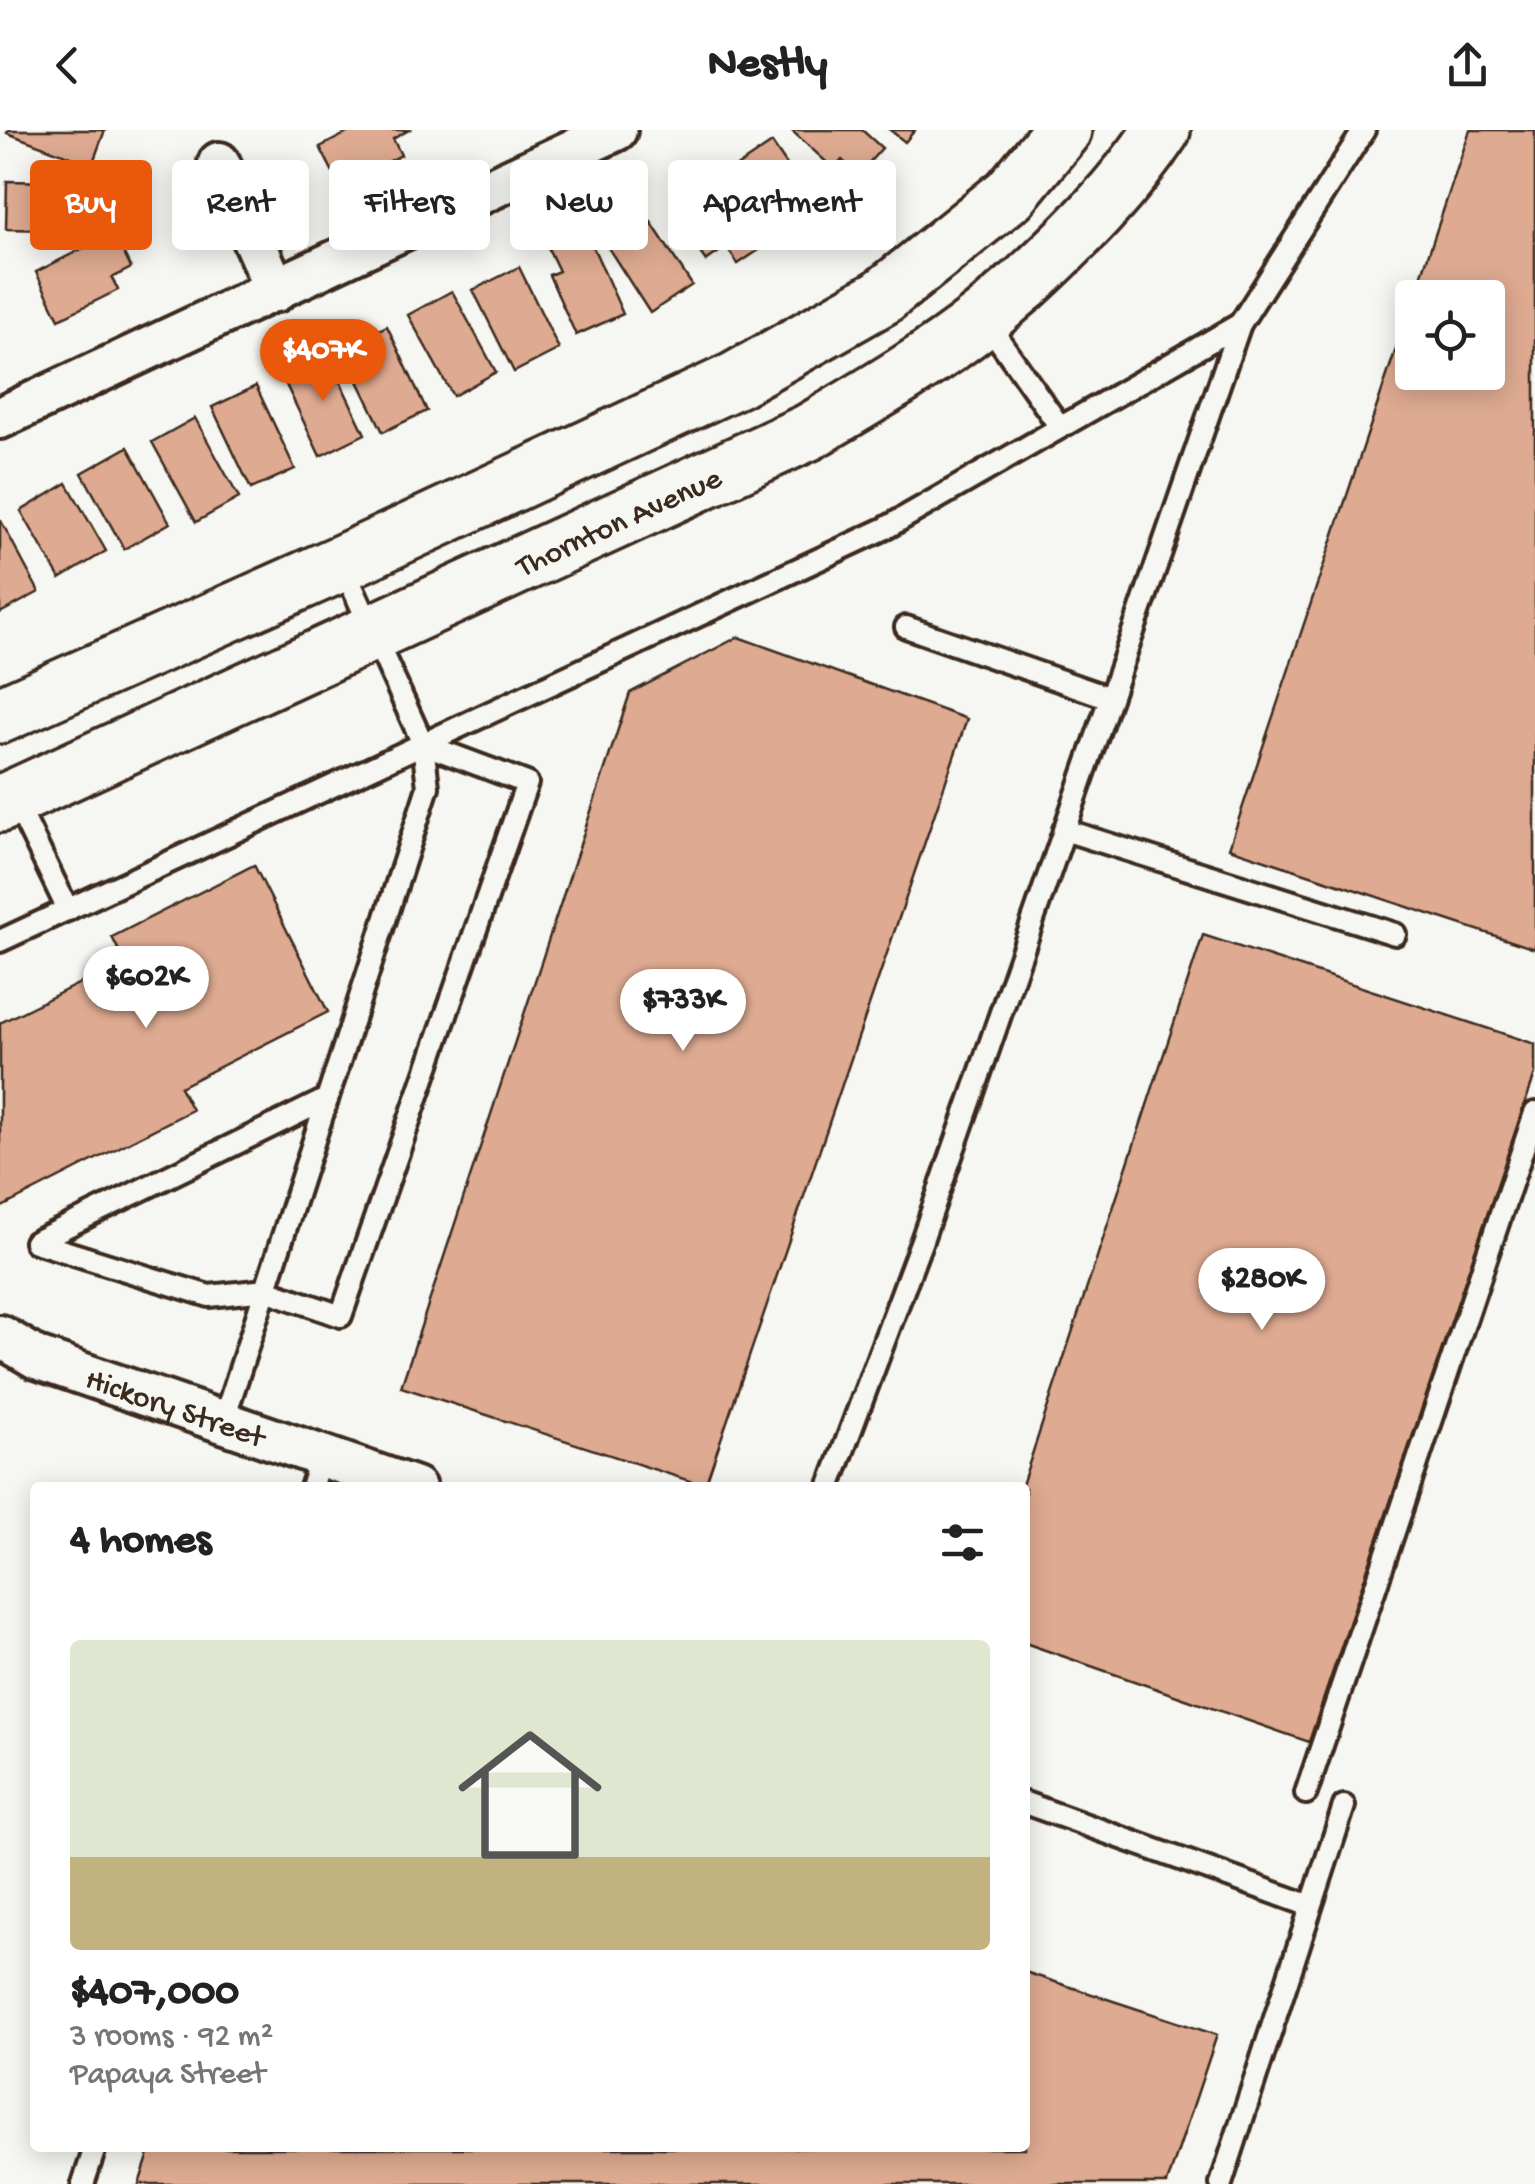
<!DOCTYPE html>
<meta charset="utf-8">
<style>
body{margin:0;font-family:"Gochi Hand",sans-serif;background:#f6f6f6;color:#222;height:100vh;display:flex;flex-direction:column;font-size:38px;white-space:nowrap}
*{box-sizing:border-box;margin:0}
p{font-size:32px;color:#767676}
.icon{flex:none;width:55px;height:55px;fill:none;stroke:currentColor;stroke-width:2;stroke-linecap:round;stroke-linejoin:round}
.map{position:relative;flex:1;overflow:hidden}
.details{position:absolute;left:30px;top:1352px;width:1000px;height:670px;display:flex;flex-direction:column;background:#fff;border-radius:10px;box-shadow:0 5px 25px #0003}
.details>*{flex:none}
.guide{position:absolute;left:30px;top:30px;width:1000px;height:90px;display:flex;gap:20px}
.fabs{position:absolute;left:1395px;top:150px;display:grid;gap:20px}
.fabs a{display:grid;place-items:center;width:110px;height:110px;border-radius:10px;background:#fff;box-shadow:0 5px 25px #0003;font-size:50px}
.price{position:absolute;translate:-50% -85px;padding:0 22px;border-radius:35px;background:#fff;color:#222;font-size:32px;line-height:65px;filter:drop-shadow(0 2px 5px #0008)}
.price::after{content:'';position:absolute;left:50%;top:60px;width:30px;height:22px;margin-left:-15px;background:inherit;clip-path:polygon(0 0,100% 0,50% 100%)}
.price.current{background:#ea580c;color:#fff}
ul{padding:0;list-style:none}
li{display:grid;align-content:center;gap:20px;height:530px;padding:0 40px}
li span{display:grid;place-items:center;height:310px;border-radius:10px;color:#555}
li>.icon{margin-inline-start:auto}
span .icon{width:180px;height:180px;fill:#fffc;stroke-width:1}
li b{font-size:42px}
h2{display:flex;justify-content:space-between;align-items:center;height:120px;padding:0 40px;font-size:42px}
.pill{padding:0 35px;border-radius:10px;background:#fff;box-shadow:0 5px 25px #0003;font-size:35px;line-height:90px}
.pill.current{background:#ea580c;color:#fff}
header{display:flex;justify-content:space-between;align-items:center;height:130px;padding:0 40px;background:#fff;font-size:45px;font-weight:700}
.map>svg:first-child{display:block}
.building{fill:#deaa91;stroke:#3b2a1e;stroke-width:2.5}
.lines{fill:none;stroke-linecap:round;stroke-linejoin:round}
.lane-casing{stroke:#3b2a1e;stroke-width:28}
.street-casing{stroke:#3b2a1e;stroke-width:48}
.secondary-casing{stroke:#3b2a1e;stroke-width:62}
.lane{stroke:#f6f6f2;stroke-width:20}
.street{stroke:#f6f6f2;stroke-width:40}
.secondary{stroke:#f6f6f2;stroke-width:55}
.labels{text-anchor:middle;stroke-width:8;stroke-linejoin:round;paint-order:stroke}
.street-label{font-size:32px;fill:#3b2a1e;stroke:#f6f6f2}
</style>
<header><svg class="icon" aria-label="back" viewBox="0 0 24 24"><path d="M15 5l-7 7 7 7"/></svg>Nestly<svg class="icon" aria-label="share" viewBox="0 0 24 24"><path d="M12 15V3M7 8l5-5 5 5M5 13v7h14v-7"/></svg></header>
<div class="map">
<svg width="1535" height="2054" viewBox="0 0 1535 2054">
<rect width="100%" height="100%" fill="#f6f6f2"/>
<filter id="ink" filterUnits="userSpaceOnUse"><feTurbulence type="fractalNoise" baseFrequency=".01" numOctaves="2"/><feDisplacementMap in="SourceGraphic" scale="20" xChannelSelector="R" yChannelSelector="G"/><feConvolveMatrix kernelMatrix="1 2 1 2 8 2 1 2 1" color-interpolation-filters="sRGB"/></filter>
<g filter="url(#ink)">
<g class="building">
<path d="M8,0H105L92,35L7,3Z"/>
<path d="M353,0H409L393,9L401,25L356,49L350,38L335,46L320,17Z"/>
<path d="M791,0H862L882,18L858,45L842,30L834,39Z"/>
<path d="M890,0H915L905,12Z"/>
<path d="M1470,0H1535V819L1229,718L1412,171V242H1488V168H1414Z"/>
<path d="M772,13L819,82L779,110L732,40Z"/>
<path d="M709,42L762,118L738,134L726,117L706,131L683,99L689,96L681,85L690,79L679,63Z"/>
<path d="M7,51L99,53L97,101L6,99Z"/>
<path d="M640,75L692,155L650,183L598,102Z"/>
<path d="M586,101L623,184L576,205L549,145L559,141L548,118Z"/>
<path d="M114,103L131,138L112,148L118,160L59,189L36,142Z"/>
<path d="M519,137L559,219L514,242L473,160Z"/>
<path d="M452,161L496,242L453,266L408,185Z"/>
<path d="M387,196L427,281L383,302L342,218Z"/>
<path d="M326,222L365,304L320,326L281,244Z"/>
<path d="M256,256L295,339L251,359L212,277Z"/>
<path d="M195,288L239,368L196,392L152,312Z"/>
<path d="M128,317L170,393L124,419L82,343Z"/>
<path d="M67,353L106,421L60,449L21,381Z"/>
<path d="M0,389L39,462L0,483Z"/>
<path d="M738,507L967,589L705,1356L401,1257L630,563Z"/>
<path d="M254,735L328,882L180,957L192,980L0,1078V893L124,831L112,807Z"/>
<path d="M1203,805L1535,914V944L1309,1612L1025,1513V1358H1021Z"/>
<path d="M1025,1842L1217,1905L1167,2054H139L151,2018H1025Z"/>
</g>
<g class="lines">
<g class="lane-casing">
<g id="lane">
<path d="M985,190L1060,297"/>
<path d="M906,497L1110,568"/>
<path d="M15,670L68,780"/>
<path d="M1064,700L1395,804"/>
<path d="M0,811L886,398L1240,194"/>
<path d="M327,969L35,1112L209,1166L266,1160L341,1186L527,653L423,614"/>
<path d="M223,1292L428,657L423,614L342,434"/>
<path d="M311,1358L321,1326"/>
<path d="M829,1358L922,1110L1240,194L1364,0"/>
<path d="M1306,1663L1535,983"/>
<path d="M1025,1673L1311,1776"/>
<path d="M83,2054L95,2018"/>
<path d="M1221,2054L1344,1676"/>
</g>
</g>
<g class="street-casing">
<g id="street">
<path d="M219,33L276,161"/>
<path d="M0,288L616,0"/>
<path id="s1" d="M0,1206L37,1228L415,1358"/>
</g>
</g>
<g class="secondary-casing">
<g id="secondary">
<path d="M0,585L342,433L736,250L882,167L1010,64L1063,0"/>
<path id="s2" d="M0,674L809,302C868,267 929,232 983,189C997,178 1010,165 1024,154C1075,107 1124,58 1162,0"/>
</g>
</g>
<use href="#lane" class="lane"/>
<use href="#street" class="street"/>
<use href="#secondary" class="secondary"/>
</g>
</g>
<g class="labels">
<g class="street-label">
<text dy="11" stroke="none"><textPath href="#s2" startOffset="680">Thornton Avenue</textPath></text>
<text dy="11" stroke="none"><textPath href="#s1" startOffset="190">Hickory Street</textPath></text>
</g>
</g>
</svg>
<div class="fabs">
<a><svg class="icon" aria-label="locate" viewBox="0 0 24 24"><circle cx="12" cy="12" r="6"/><path d="M12 2v4M12 18v4M2 12h4M18 12h4"/></svg></a>
</div>
<b class="price current" style="left:323px;top:274px">$407K</b>
<b class="price" style="left:146px;top:901px">$602K</b>
<b class="price" style="left:683px;top:924px">$733K</b>
<b class="price" style="left:1262px;top:1203px">$280K</b>
<div class="guide">
<a class="pill current">Buy</a>
<a class="pill">Rent</a>
<a class="pill">Filters</a>
<a class="pill">New</a>
<a class="pill">Apartment</a>
</div>
<section class="details">
<h2>4 homes<svg class="icon" aria-label="filters" viewBox="0 0 24 24"><path d="M4 7h16M4 17h16"/><circle cx="9" cy="7" r="2"/><circle cx="15" cy="17" r="2"/></svg></h2>
<ul>
<li><span style="background:linear-gradient(#dfe7d0 70%,#c2b280 0)"><svg class="icon" aria-label="home" viewBox="0 0 24 24"><path d="M3 11l9-7 9 7M6 9v11h12V9"/></svg></span><div><b>$407,000</b><p>3 rooms · 92 m²</p><p>Papaya Street</p></div></li>
</ul>
</section>
</div>
